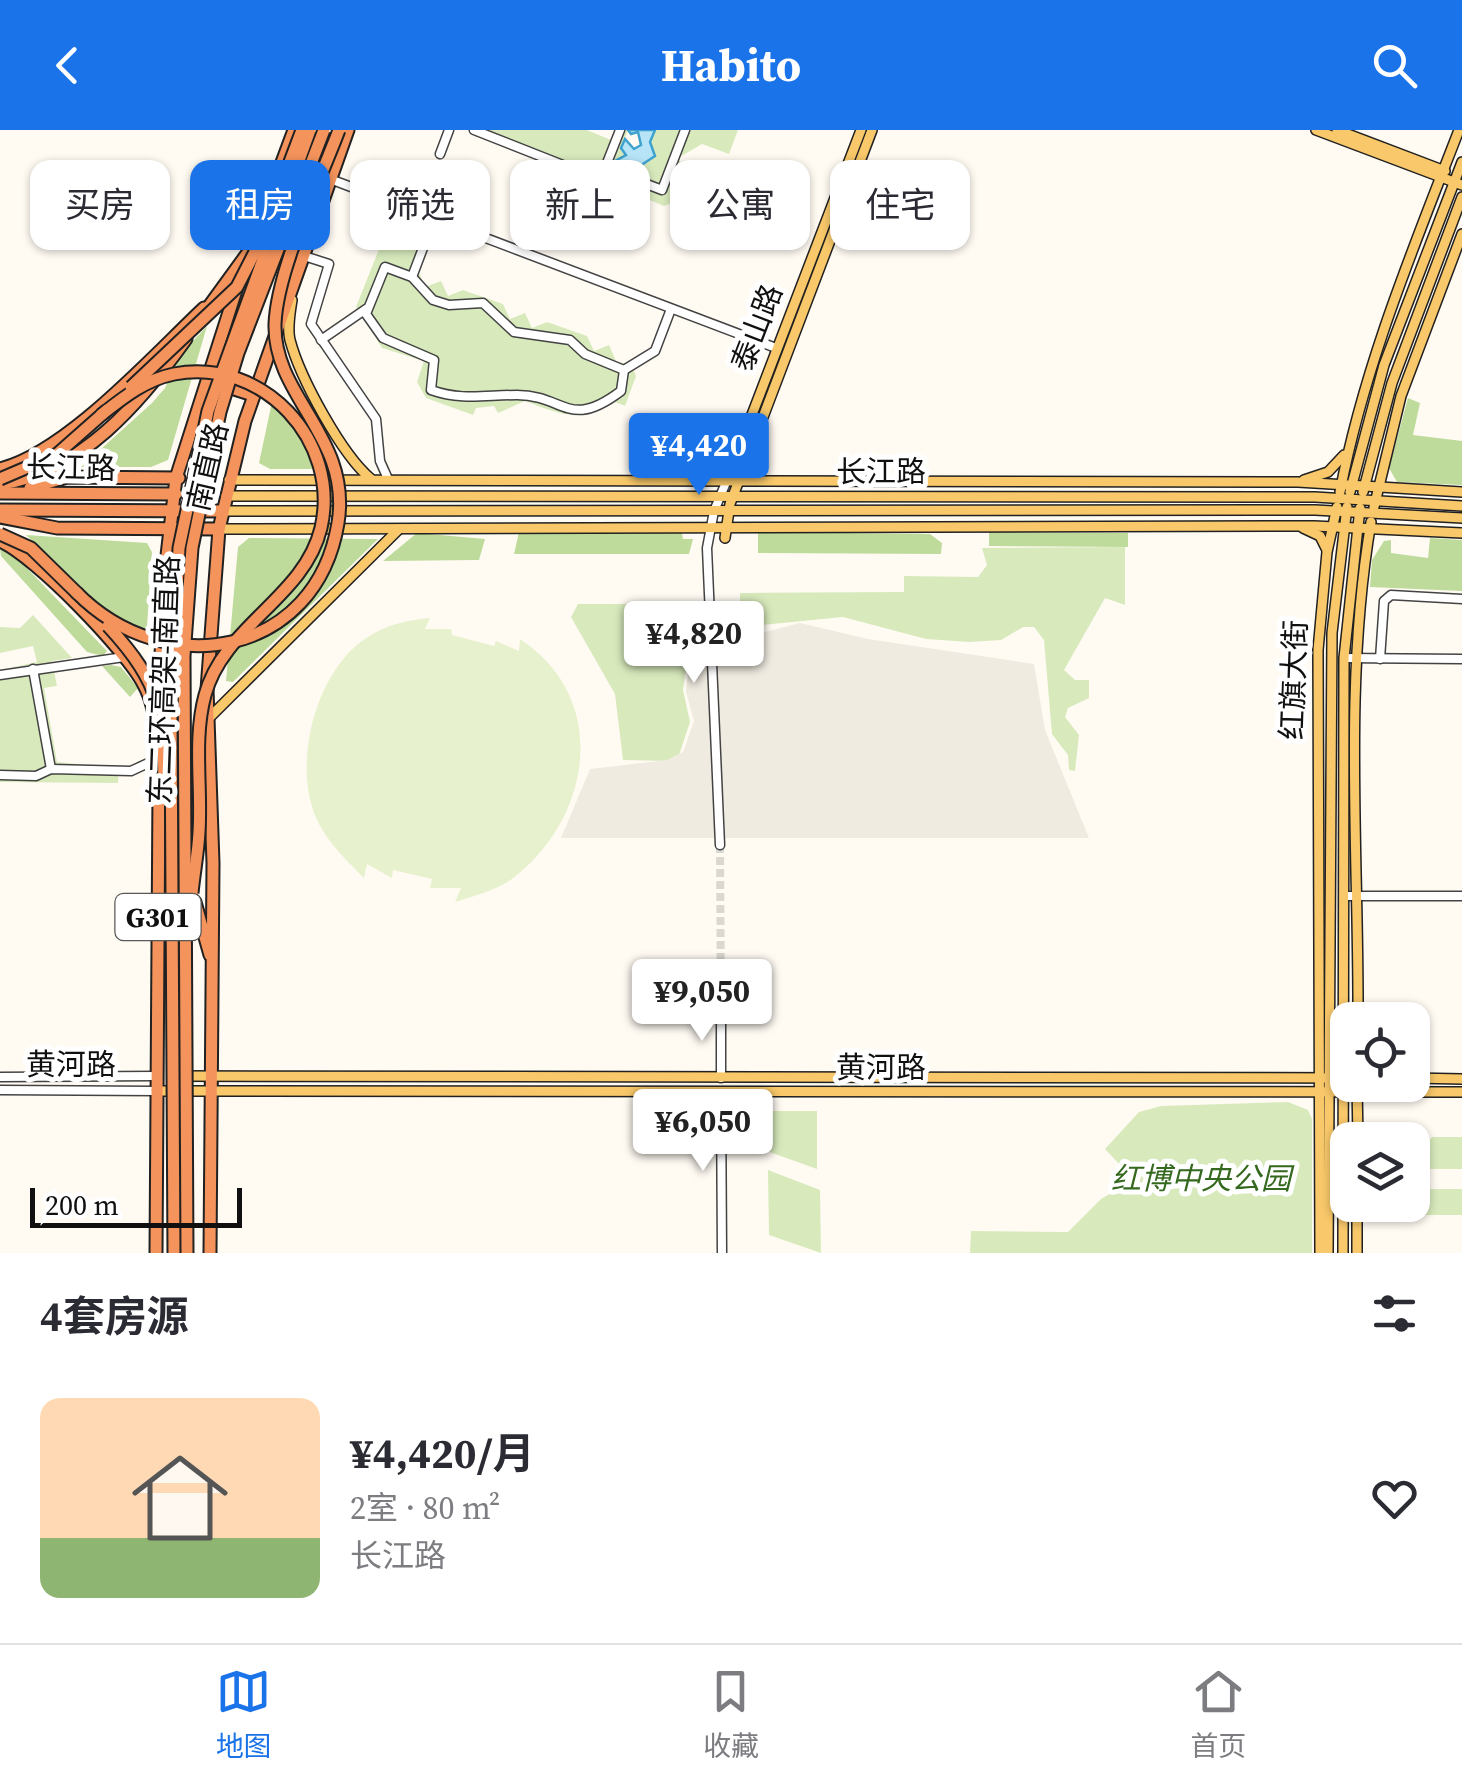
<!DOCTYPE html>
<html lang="zh">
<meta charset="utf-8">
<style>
body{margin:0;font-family:"Source Serif 4","Noto Sans SC",serif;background:#f2f2f3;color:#2b2b33;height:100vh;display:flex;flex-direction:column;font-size:38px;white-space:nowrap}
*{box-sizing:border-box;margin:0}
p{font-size:32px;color:#7c7c81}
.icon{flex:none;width:55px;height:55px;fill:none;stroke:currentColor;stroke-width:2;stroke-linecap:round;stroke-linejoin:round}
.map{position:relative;height:1123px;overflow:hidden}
.panel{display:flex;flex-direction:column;background:#fff;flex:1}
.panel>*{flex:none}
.banner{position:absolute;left:30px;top:30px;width:1402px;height:90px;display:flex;gap:20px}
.fabs{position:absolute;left:1330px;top:872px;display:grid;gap:20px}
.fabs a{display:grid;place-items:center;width:100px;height:100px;border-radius:20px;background:#fff;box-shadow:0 2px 8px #0004;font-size:50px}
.scale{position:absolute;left:30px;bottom:25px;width:212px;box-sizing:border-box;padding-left:10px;border:5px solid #101010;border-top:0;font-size:28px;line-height:35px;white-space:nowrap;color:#101010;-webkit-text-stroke:8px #fff;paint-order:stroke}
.price{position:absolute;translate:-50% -85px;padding:0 22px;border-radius:10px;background:#fff;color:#222;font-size:32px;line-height:65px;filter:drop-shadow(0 2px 5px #0008)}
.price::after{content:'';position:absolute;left:50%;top:60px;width:30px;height:22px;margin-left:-15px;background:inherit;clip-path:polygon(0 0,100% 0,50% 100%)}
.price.current{background:#1a73e8;color:#fff}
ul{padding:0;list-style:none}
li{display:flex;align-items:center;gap:30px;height:250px;padding:0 40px}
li+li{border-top:2px solid #e1e1e2}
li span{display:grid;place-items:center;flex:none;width:280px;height:200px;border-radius:20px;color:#555}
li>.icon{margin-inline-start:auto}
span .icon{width:120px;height:120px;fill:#fffc;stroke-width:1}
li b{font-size:42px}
h2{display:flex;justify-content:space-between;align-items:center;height:120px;padding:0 40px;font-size:42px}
.pill{padding:0 35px;border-radius:20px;background:#fff;box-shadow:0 2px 8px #0004;font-size:35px;line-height:90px}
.pill.current{background:#1a73e8;color:#fff}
header{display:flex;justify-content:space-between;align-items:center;height:130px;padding:0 40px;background:#1a73e8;color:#fff;font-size:45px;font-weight:700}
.tabs{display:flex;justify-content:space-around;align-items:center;height:140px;border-top:2px solid #e1e1e2;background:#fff;font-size:28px;color:#7c7c81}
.tabs a{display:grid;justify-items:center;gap:5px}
.tabs .current{color:#1a73e8}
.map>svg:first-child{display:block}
.green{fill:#d8eabc}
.forest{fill:#bedb9b}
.pitch{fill:#e8f1cd}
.plaza{fill:#f0ebe1}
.water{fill:#b7e5f7;stroke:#3ea2ce;stroke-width:2.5}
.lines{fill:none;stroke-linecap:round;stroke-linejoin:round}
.minor-tunnel{stroke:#dbd8d1;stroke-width:8;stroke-dasharray:8 4;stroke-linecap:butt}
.minor-casing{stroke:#434343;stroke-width:11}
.major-casing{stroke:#212121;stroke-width:12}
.highway-casing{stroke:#212121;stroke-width:15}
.minor{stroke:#fff;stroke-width:8}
.major{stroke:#f8c86a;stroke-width:9}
.highway{stroke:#f4935c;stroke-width:11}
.highway-bridge-casing{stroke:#212121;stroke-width:15;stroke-linecap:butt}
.highway-bridge{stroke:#f4935c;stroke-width:11}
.labels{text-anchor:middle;stroke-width:10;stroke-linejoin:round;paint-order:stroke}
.shield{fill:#fff;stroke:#585858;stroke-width:2.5}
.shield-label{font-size:28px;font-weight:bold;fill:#101010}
.street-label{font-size:30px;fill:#101010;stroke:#fff}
.park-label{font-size:30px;font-style:italic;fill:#35691f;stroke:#fff}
</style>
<header><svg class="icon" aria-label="back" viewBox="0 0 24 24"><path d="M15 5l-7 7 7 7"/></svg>Habito<svg class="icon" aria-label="search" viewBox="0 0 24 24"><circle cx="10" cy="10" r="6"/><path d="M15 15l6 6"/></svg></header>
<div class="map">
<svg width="1462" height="1123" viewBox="0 0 1462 1123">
<rect width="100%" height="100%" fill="#fffbf3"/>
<g class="green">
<path d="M479,0H587L611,10L616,0H628L621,18L626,25L615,39L603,36L598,49Z"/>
<path d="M655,0H738L729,24L702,14L678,28L686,42L704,31L724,38L708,79L679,70L664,76L601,50L605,38L626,46L654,28L650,11Z"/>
<path d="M387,99L429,115L419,142L425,157L441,151L448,166L463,160L503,174L510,189L525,183L532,198L547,192L587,206L594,221L609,215L616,231L632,236L636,246L625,276L615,272C580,293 561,285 525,271L498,283L494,276L476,278L473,285L426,268L417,252L424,231L382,218L356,177Z"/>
<path d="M1125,417V475L1105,468L1064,540L1075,550H1089V568L1068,578L1065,587L1079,605L1075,641L1069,640L1068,625L1052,604L1044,510L1034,497H1023L1001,510L969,512L926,509L843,487L752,496L753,518L740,521V463L904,462V446L978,447L987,435L982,418Z"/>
<path d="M578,474H697V525L685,544L683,560L690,592L679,625L669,631L623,630L615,564L571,487Z"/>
<path d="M33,485L72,528L52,531L57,556L44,558L57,632L119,638L118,653L0,652V540L37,532L33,516L0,523V497L20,498Z"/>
<path d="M1288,972L1308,980L1312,989V1123H970L971,1101L1068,1102L1101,1069L1125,1055L1122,1037L1105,1019L1139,982L1161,976Z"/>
<path d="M747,981H817V1039L747,1014Z"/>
<path d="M1432,1007H1462V1039H1413V1029Z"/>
<path d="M768,1040L820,1060L821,1123L769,1105Z"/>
<path d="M1413,1059H1462V1085H1410Z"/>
</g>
<g class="forest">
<path d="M207,196L168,330L151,337H81L152,273L165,258L180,225Z"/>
<path d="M1408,268L1420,273L1413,305L1462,311V355L1397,352L1389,338Z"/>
<path d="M272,272L296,296L316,339H270L259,333Z"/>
<path d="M519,402L682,403L683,409H693L689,424H514Z"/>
<path d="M758,402L930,404L942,413L941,424L758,423Z"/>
<path d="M989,402L1128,403V417L989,416Z"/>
<path d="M417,403L485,409L479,430L383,431Z"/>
<path d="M26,405L147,413L152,422L147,496L143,500L111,485Z"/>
<path d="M249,408L378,409L233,552L226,551L238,417Z"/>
<path d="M1430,408L1462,410V461L1370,457L1372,430L1384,411L1391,410V423L1428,428Z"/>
<path d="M0,418L18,429L107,521L103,526L87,522L1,426Z"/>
<path d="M111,535L121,537L138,558L130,567L102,536Z"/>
</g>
<path class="pitch" d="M430,488L425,499H451L452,505L494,516L496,511L519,521L520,509C611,569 592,688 512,749C497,760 473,766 455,772L461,758H430L432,749L393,740L392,748L367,734L364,748C343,727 318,703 311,673C296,619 320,534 371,505C389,494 409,490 430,488Z"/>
<path class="plaza" d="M800,493L868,509L1034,534L1045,600L1089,708H561L590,639L667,630L683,622L694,591L686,562L689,534L742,508Z"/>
<path class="water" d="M628,0H655L650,12L655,26L640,36V42L615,39V31L626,25L621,18L625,9L634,19L641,15L638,2L631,4Z"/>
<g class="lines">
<path class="minor-tunnel" d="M720,715L721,881"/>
<g class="minor-casing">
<g id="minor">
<path d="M474,0L601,50L605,38"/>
<path d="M620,0L605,38L662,60L685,0"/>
<path d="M440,24L449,0"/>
<path d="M669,43L722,63"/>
<path d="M330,49L776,218"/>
<path d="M301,125L329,134L311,194L376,289L380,331L388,349"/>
<path d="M385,137L412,147L433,170L449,175L483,173L514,202L570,210L585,224L624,240L621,261C568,301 565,265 517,265C485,265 462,271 431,260L434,230L383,208L366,184Z"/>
<path d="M412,147L434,89"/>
<path d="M321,210L366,179"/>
<path d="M624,240L655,221L671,179"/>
<path d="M1344,528L1462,529"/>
<path d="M1380,529L1384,471L1391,465L1462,469"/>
<path d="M33,539L51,639"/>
<path d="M0,545L124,527"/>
<path d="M0,645L36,646L51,639L131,641L159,628"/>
<path d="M720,715L707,418L714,381L727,350"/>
<path d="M1344,766H1462"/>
<path d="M0,947L156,946"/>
<path d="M721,948V881"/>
<path d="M0,960L156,961"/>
<path d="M721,964L722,1123"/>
</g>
</g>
<g class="major-casing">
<g id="major">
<path d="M1316,0L1462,55"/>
<path d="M1337,0L1445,41"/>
<path d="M292,170C290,183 287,198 290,210C300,248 342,325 371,349"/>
<path d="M229,350L1298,352L1462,362"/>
<path d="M727,350L861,0"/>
<path d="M1304,350L1328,342L1344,325"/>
<path d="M1340,362C1364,236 1413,119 1459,0"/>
<path d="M1350,362L1384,235L1462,32"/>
<path d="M1363,362L1392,253L1462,67"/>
<path d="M226,366L1315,367L1462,376"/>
<path d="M1374,377L1401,266L1462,104"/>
<path d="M223,381L1315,380L1462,388"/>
<path d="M1303,398L1320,406L1327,420"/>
<path d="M219,399L1314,396L1462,403"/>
<path d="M725,408L730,374L872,0"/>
<path d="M209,588L399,399"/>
<path d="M1358,890C1359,724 1343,556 1371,392"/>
<path d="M180,946L1348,948"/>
<path d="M1412,948L1462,949"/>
<path d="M1357,955L1358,1010"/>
<path d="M156,961L1462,962"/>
<path d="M1320,1123L1318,520L1327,422L1337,377"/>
<path d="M1328,1123L1332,503L1347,377"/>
<path d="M1343,1123L1344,528L1360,378"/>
<path d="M1357,1123V1075"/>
</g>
</g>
<g class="highway-casing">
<g id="highway">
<path d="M245,132L294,0"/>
<path d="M202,186L247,124"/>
<path d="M219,254L253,265"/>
<path d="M0,339C66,323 153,226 204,178"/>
<path d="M0,354C81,343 141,272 186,209"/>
<path d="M30,358L67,347L179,348"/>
<path d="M0,363L176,364"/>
<path d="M0,380L223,381"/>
<path d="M0,387L57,398L219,399"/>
<path d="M0,411C35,426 127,521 144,555C153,571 155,590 158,608"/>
<path d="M159,575L164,451L176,348L238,154"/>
<path d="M184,761L195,772L210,825"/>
<path d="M156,1123L159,659"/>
<path d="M210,1123L213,733L207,559L219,399L245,291L348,0"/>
</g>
</g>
<use href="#minor" class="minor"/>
<use href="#major" class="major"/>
<use href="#highway" class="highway"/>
<g class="highway-bridge-casing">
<g id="highway-bridge">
<path d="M270,85L302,0"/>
<path d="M131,257L237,157L260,112"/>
<path d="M101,285C124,267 145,250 174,244C263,227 341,311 321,398C304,468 224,495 205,565C193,609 202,657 199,702C198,722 194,743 192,763"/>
<path d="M0,349L56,325L107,280"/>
<path d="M0,404L31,418L78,464"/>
<path d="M76,462C165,553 316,527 338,393C352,307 273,267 275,194C277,140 319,53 339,0"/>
<path d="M108,496C167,560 163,587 164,670"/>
<path d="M174,1123L171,587L179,418L208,281L310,0"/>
<path d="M187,1123L184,526L192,418L220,282L238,223L324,0"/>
</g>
</g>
<use href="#highway-bridge" class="highway-bridge"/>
</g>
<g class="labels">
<rect class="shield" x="115.5" y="764" width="85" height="46" rx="8"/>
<g class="shield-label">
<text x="158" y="797">G301</text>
</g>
<g class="street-label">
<text transform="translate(757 198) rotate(-69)" y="10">泰山路</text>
<text transform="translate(208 337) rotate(-77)" y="10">南直路</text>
<text transform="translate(71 338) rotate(1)" y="10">长江路</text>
<text x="881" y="352">长江路</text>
<text transform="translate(164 550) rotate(-88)" y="10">东二环高架-南直路</text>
<text transform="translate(1294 550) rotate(-88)" y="10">红旗大街</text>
<text x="71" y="945">黄河路</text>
<text x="881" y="948">黄河路</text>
</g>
<g class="park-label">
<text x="1201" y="1059">红博中央公园</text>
</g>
</g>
</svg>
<div class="fabs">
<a><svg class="icon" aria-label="locate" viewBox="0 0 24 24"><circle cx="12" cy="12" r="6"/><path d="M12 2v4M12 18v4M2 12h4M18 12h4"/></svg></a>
<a><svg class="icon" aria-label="layers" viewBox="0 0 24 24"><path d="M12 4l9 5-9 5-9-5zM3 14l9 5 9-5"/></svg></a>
</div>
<div class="scale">200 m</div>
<b class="price current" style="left:699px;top:368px">¥4,420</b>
<b class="price" style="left:694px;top:556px">¥4,820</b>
<b class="price" style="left:702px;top:914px">¥9,050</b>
<b class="price" style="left:703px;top:1044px">¥6,050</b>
<div class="banner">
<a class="pill">买房</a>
<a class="pill current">租房</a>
<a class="pill">筛选</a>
<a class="pill">新上</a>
<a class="pill">公寓</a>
<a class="pill">住宅</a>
</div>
</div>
<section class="panel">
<h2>4套房源<svg class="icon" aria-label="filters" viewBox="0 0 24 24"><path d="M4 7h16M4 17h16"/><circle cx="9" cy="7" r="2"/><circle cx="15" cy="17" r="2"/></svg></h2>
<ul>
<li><span style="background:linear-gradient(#ffd9b3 70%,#8fb573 0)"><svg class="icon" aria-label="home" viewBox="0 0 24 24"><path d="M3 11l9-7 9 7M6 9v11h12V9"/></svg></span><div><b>¥4,420/月</b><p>2室 · 80 m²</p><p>长江路</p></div><svg class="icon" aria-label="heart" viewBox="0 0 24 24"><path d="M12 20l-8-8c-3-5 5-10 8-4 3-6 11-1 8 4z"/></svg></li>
</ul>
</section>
<nav class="tabs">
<a class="current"><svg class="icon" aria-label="map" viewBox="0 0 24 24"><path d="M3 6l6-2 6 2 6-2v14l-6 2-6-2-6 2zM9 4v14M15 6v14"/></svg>地图</a>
<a><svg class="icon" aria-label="saved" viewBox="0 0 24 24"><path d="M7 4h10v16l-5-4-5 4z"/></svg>收藏</a>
<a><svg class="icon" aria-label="home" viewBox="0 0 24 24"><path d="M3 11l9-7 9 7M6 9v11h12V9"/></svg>首页</a>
</nav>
